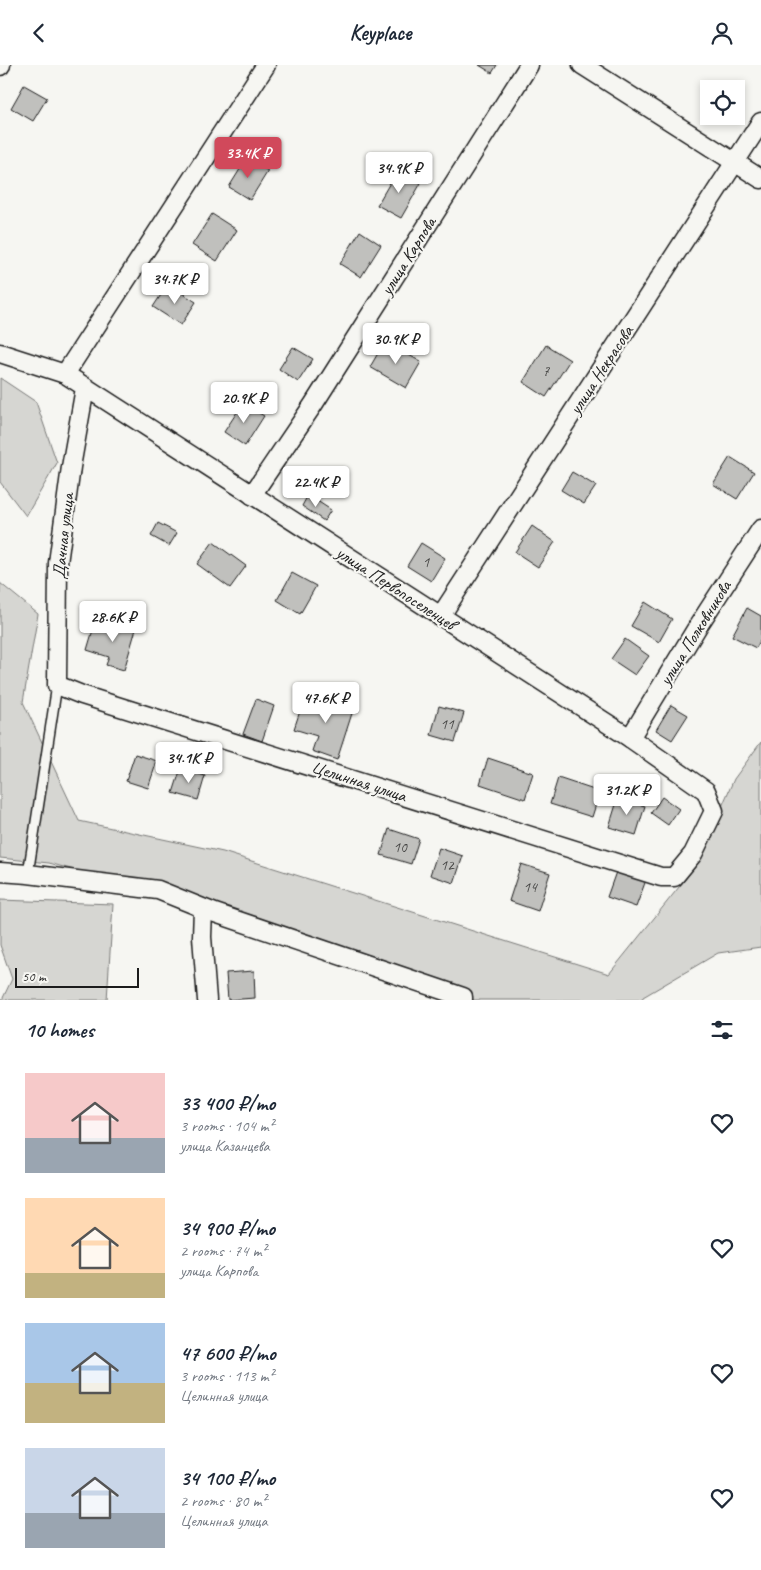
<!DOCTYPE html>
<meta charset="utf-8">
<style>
body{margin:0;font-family:Caveat,sans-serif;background:#f2f2f3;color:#1f2937;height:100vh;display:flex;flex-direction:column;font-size:19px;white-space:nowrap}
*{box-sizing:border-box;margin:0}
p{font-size:16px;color:#747a83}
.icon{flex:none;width:28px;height:28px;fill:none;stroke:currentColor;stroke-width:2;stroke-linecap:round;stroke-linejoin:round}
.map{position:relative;height:935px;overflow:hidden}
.panel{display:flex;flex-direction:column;background:#fff;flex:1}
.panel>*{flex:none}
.fabs{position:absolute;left:700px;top:15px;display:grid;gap:10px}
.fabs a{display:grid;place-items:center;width:45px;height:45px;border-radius:0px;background:#fff;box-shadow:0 2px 8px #0003;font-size:25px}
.scale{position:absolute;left:15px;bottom:12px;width:124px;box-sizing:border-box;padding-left:5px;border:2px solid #1c1c1c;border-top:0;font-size:14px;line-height:18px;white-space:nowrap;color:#1c1c1c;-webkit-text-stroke:4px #f6f6f2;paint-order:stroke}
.price{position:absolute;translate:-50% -42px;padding:0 11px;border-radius:5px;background:#fff;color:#222;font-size:16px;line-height:32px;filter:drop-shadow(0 1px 2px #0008)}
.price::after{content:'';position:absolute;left:50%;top:30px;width:15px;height:11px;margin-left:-8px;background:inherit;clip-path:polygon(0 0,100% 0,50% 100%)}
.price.selected{background:#d1495b;color:#fff}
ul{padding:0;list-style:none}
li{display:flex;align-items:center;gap:15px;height:125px;padding:0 25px}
li span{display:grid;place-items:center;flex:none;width:140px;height:100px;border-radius:0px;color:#555}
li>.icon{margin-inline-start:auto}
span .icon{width:60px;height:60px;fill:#fffc;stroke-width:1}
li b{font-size:21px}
h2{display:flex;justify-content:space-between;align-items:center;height:60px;padding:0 25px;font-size:21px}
header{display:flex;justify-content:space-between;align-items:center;height:65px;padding:0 25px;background:#fff;font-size:22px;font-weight:700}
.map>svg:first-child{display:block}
.green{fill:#d6d6d2;stroke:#797977}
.building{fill:#c0c0bd;stroke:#1c1c1c}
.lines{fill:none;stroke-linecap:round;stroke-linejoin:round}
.service-casing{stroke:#1c1c1c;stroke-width:12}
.minor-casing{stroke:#1c1c1c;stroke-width:21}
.service{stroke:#f6f6f2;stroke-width:9}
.minor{stroke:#f6f6f2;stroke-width:18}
.labels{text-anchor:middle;stroke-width:4.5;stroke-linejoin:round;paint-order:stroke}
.number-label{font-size:15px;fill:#454544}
.street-label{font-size:18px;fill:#1c1c1c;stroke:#f6f6f2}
</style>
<header><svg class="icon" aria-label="back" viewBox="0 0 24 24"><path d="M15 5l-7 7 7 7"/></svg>Keyplace<svg class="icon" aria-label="person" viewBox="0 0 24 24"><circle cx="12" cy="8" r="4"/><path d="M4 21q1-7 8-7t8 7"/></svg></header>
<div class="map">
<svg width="761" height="935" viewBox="0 0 761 935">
<rect width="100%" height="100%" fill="#f6f6f2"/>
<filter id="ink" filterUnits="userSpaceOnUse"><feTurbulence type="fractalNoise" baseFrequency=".02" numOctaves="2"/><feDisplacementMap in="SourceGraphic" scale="10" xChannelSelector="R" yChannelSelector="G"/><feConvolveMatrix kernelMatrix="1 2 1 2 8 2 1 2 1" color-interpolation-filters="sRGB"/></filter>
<g filter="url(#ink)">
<g class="green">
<path d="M0,313L36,337L57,398L26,451L0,417Z"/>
<path d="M0,518L38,549L23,637L79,756L223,787L609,909L696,801L734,714L761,677V882L718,888L643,932L642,935H472L303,868L49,798L0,793Z"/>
<path d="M0,835L113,839L107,935H2L12,914L0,880Z"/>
</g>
<g class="building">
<path d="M479,0H497L492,8Z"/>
<path d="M24,20L47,33L33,56L11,43Z"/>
<path d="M247,93L268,106L250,135L229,122Z"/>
<path d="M398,104L421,118L401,153L377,140Z"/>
<path d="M212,149L237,165L217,196L192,180Z"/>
<path d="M360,166L381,180L361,212L340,199Z"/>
<path d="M168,219L196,237L181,260L153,242Z"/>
<path d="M385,276L421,297L406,323L370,302Z"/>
<path d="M546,280L570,295L546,332L523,317Z"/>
<path d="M293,282L313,294L298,317L279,304Z"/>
<path d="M243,338L264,351L245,381L224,367Z"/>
<path d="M730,392L754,407L737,434L713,419Z"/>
<path d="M572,407L596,421L584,439L561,425Z"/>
<path d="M308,430L331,445L324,456L302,441Z"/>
<path d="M158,458L177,468L169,481L151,471Z"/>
<path d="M532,461L555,477L538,502L515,487Z"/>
<path d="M213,477L246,501L230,523L197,499Z"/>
<path d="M421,478L445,493L431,516L407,501Z"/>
<path d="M292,508L316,521L300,549L277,535Z"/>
<path d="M645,537L672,554L659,577L631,561Z"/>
<path d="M747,543L761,551V574L756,583L732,571Z"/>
<path d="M109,555L136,564L124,605L106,600L109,592L87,585L95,558L107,561Z"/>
<path d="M625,574L649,591L635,610L611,594Z"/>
<path d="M305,631L329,639L331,631L355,639L337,695L312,686L317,671L294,664Z"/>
<path d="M256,634L274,641L262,676L243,669Z"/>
<path d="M671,640L688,650L672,675L656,665Z"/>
<path d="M439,641L464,648L455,677L431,670Z"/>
<path d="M135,689L157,696L148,723L126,716Z"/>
<path d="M488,693L533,708L525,734L480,719Z"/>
<path d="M181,703L205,711L198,735L173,728Z"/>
<path d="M558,713L600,727L592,752L550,739Z"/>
<path d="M662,732L679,744L668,760L651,748Z"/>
<path d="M618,733L645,741L636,770L609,762Z"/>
<path d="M389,764L419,774L411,799L381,790Z"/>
<path d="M439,783L463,791L454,818L430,810Z"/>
<path d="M521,799L550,808L538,846L509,836Z"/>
<path d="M617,804L646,815L636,842L607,832Z"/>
<path d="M254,906L255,933L228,935L226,908Z"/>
</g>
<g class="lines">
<g class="service-casing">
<path id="service" d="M28,809L57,620"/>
</g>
<g class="minor-casing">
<g id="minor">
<path d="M582,0L761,114"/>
<path d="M0,1L1,0"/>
<path d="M0,288L65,309L630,673L706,726L714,746L693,789L674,812H661L82,630L57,620L58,498L71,402L85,323"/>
<path d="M65,309L266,0"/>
<path d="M252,430L313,340L529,0"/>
<path d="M440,552L761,57"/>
<path d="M630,673L698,561L761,464"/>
<path d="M0,807L28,809L158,825L215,848L463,932V935"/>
<path d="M203,844L202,872L207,935"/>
</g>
</g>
<use href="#service" class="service"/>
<use href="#minor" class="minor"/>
</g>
</g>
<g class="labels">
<g class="number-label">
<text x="546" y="311">7</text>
<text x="426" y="502">1</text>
<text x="447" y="664">11</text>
<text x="400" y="787">10</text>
<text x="447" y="805">12</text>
<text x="530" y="827">14</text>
</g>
<g class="street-label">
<text transform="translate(408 191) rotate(-58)" y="6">улица Карпова</text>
<text transform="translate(601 305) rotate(-57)" y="6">улица Некрасова</text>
<text transform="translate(63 471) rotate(-84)" y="6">Дачная улица</text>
<text transform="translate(396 523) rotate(33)" y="6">улица Первопоселенцев</text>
<text transform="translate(695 568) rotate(-58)" y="6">улица Полковникова</text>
<text transform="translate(359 716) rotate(18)" y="6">Целинная улица</text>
</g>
</g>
</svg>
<div class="fabs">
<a><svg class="icon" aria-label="locate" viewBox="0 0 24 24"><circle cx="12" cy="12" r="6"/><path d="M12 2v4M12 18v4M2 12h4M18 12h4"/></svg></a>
</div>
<div class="scale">50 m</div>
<b class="price selected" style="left:248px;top:114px">33.4K ₽</b>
<b class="price" style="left:399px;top:129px">34.9K ₽</b>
<b class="price" style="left:175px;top:240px">34.7K ₽</b>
<b class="price" style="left:396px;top:300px">30.9K ₽</b>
<b class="price" style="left:244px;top:359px">20.9K ₽</b>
<b class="price" style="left:316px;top:443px">22.4K ₽</b>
<b class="price" style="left:113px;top:578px">28.6K ₽</b>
<b class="price" style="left:326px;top:659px">47.6K ₽</b>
<b class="price" style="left:189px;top:719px">34.1K ₽</b>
<b class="price" style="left:627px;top:751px">31.2K ₽</b>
</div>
<section class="panel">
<h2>10 homes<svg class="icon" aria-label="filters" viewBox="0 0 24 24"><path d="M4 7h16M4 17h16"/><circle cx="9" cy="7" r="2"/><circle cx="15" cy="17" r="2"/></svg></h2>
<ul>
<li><span style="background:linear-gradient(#f6c9c9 65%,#9aa5b1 0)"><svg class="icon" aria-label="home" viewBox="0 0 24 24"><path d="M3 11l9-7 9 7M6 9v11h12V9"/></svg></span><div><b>33 400 ₽/mo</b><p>3 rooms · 104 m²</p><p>улица Казанцева</p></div><svg class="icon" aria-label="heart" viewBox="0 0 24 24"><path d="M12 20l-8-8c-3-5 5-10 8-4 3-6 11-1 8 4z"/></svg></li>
<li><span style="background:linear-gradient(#ffd9b3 75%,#c2b280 0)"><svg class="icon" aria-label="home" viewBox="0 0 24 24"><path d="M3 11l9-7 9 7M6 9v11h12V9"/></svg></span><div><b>34 900 ₽/mo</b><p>2 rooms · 74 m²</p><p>улица Карпова</p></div><svg class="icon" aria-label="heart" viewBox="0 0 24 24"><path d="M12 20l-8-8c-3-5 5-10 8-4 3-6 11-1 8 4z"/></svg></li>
<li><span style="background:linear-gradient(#a9c7e8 60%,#c2b280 0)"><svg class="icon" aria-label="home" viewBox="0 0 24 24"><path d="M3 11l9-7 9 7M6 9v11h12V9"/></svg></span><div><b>47 600 ₽/mo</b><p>3 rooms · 113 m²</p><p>Целинная улица</p></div><svg class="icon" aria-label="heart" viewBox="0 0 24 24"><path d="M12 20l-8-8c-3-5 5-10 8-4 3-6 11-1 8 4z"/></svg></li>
<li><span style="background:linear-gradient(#c9d6e8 65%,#9aa5b1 0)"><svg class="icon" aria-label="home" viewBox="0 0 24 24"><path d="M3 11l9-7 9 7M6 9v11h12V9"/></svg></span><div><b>34 100 ₽/mo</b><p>2 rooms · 80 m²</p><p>Целинная улица</p></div><svg class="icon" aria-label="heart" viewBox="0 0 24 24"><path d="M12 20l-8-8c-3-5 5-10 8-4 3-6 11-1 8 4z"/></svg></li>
</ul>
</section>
